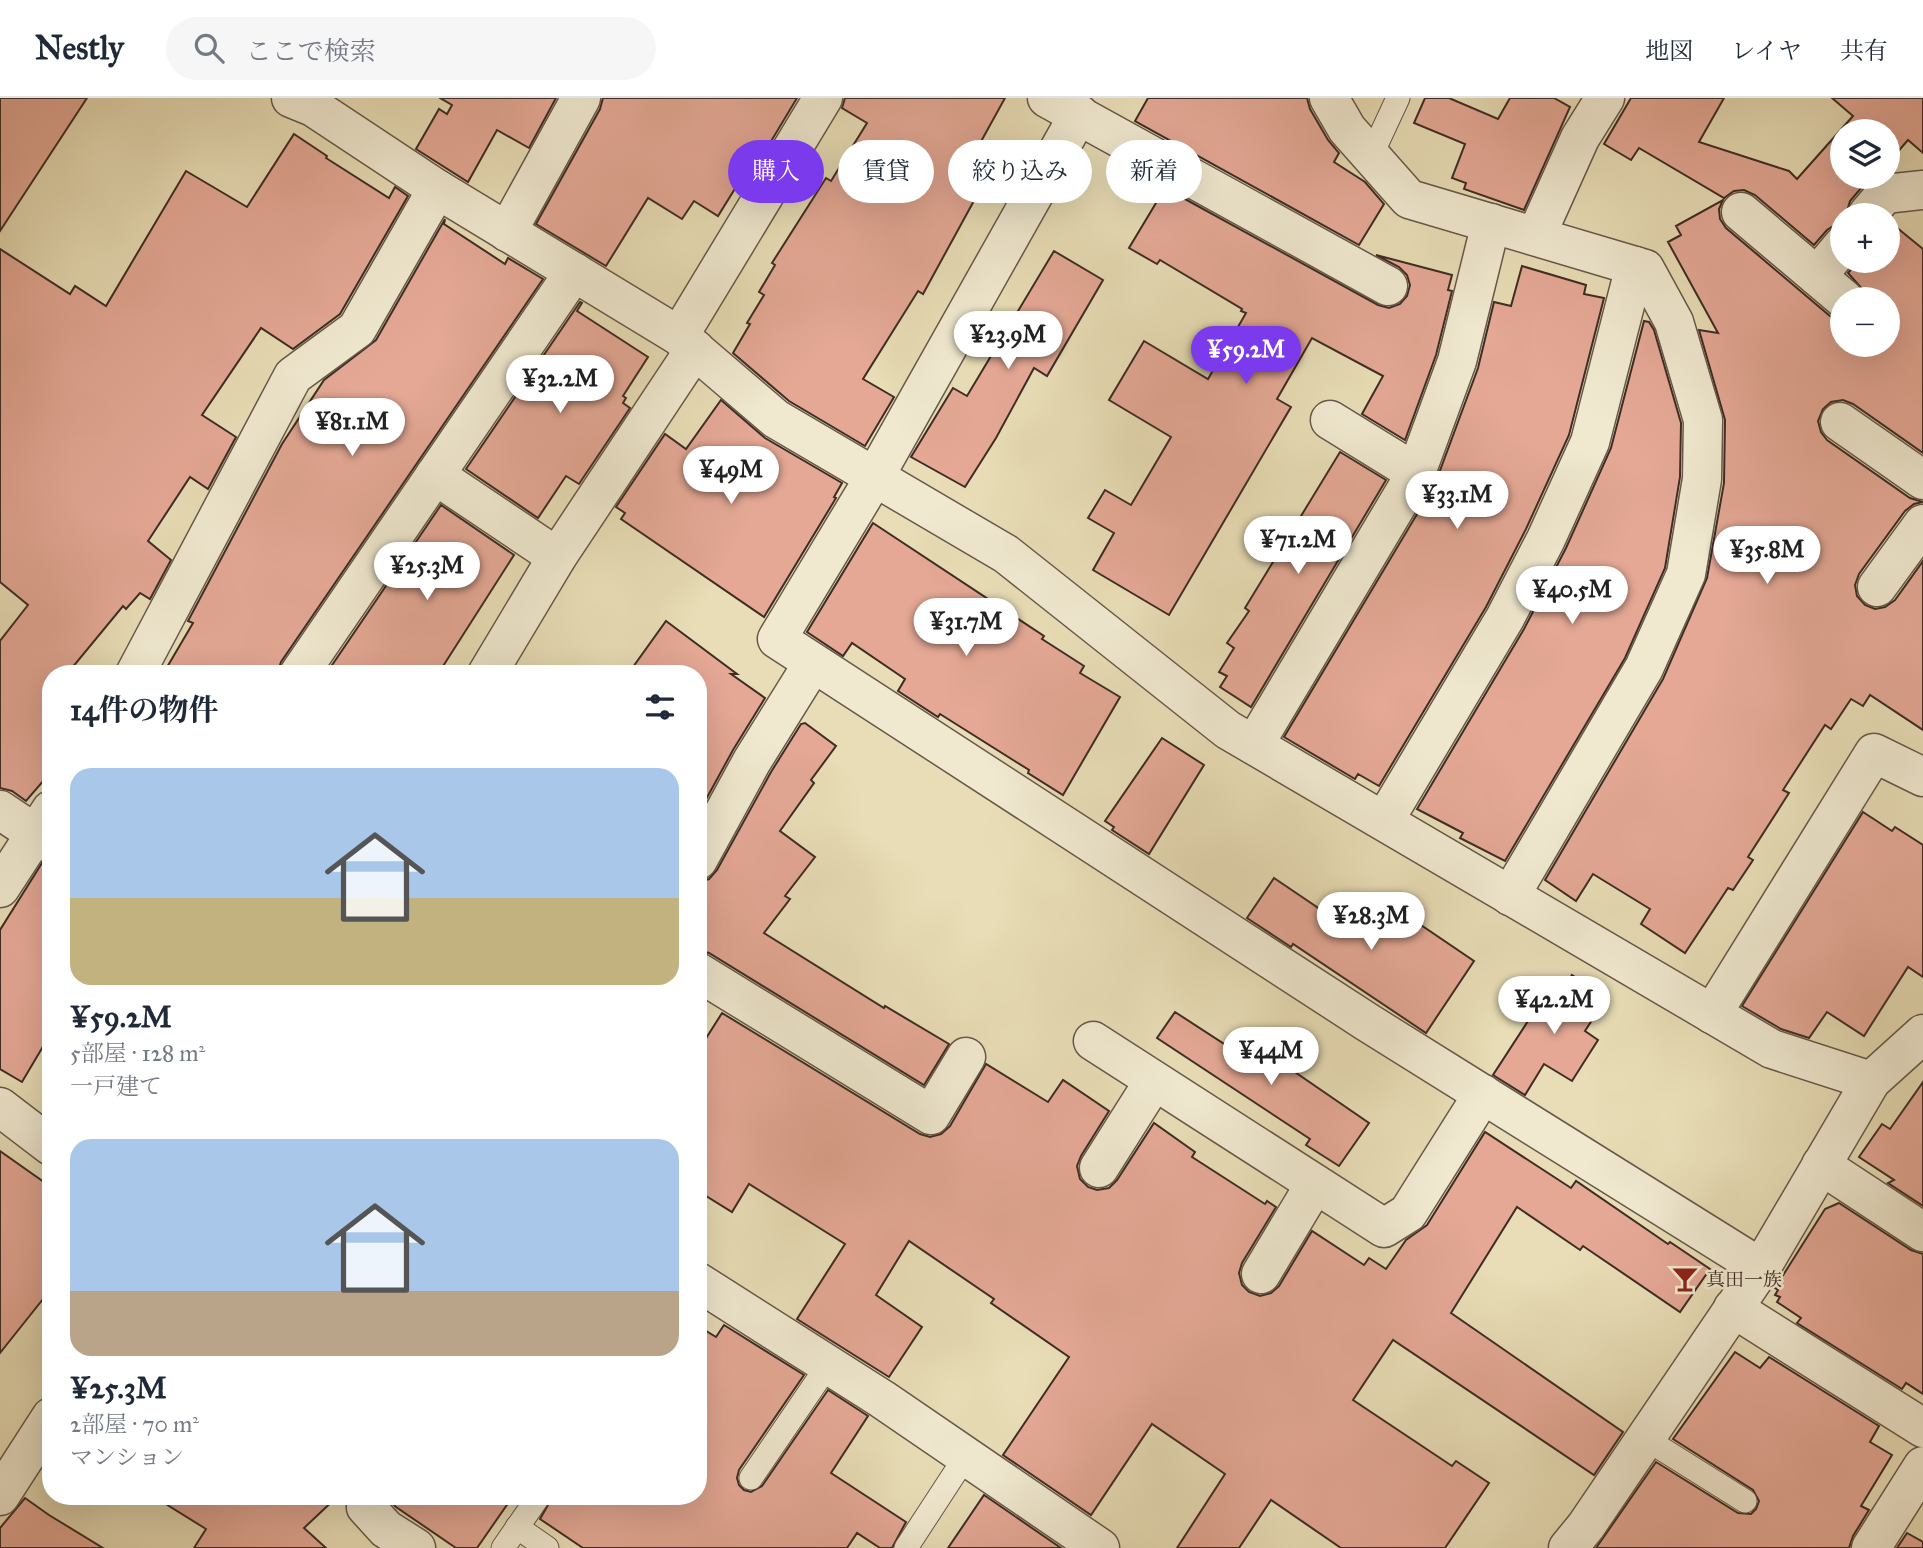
<!DOCTYPE html>
<html lang="ja">
<meta charset="utf-8">
<style>
body{margin:0;font-family:"IM FELL Great Primer","Noto Serif JP",serif;background:#f6f6f7;color:#1f2937;height:100vh;display:flex;flex-direction:column;font-size:26px;white-space:nowrap}
*{box-sizing:border-box;margin:0}
p{font-size:23px;color:#747a83}
.icon{flex:none;width:38px;height:38px;fill:none;stroke:currentColor;stroke-width:2;stroke-linecap:round;stroke-linejoin:round}
.map{position:relative;flex:1;overflow:hidden}
.details{position:absolute;left:42px;top:567px;width:665px;height:840px;display:flex;flex-direction:column;background:#fff;border-radius:28px;box-shadow:0 7px 28px #0002}
.details>*{flex:none}
.guide{position:absolute;left:728px;top:42px;width:665px;height:63px;display:flex;gap:14px}
.controls{position:absolute;left:1830px;top:21px;display:grid;gap:14px}
.controls a{display:grid;place-items:center;width:70px;height:70px;border-radius:50%;background:#fff;box-shadow:0 7px 28px #0002;font-size:35px}
.price{position:absolute;translate:-50% -60px;padding:0 16px;border-radius:24px;background:#fff;color:#222;font-size:23px;line-height:46px;filter:drop-shadow(0 2px 4px #0008)}
.price::after{content:'';position:absolute;left:50%;top:42px;width:21px;height:16px;margin-left:-10px;background:inherit;clip-path:polygon(0 0,100% 0,50% 100%)}
.price.current{background:#7c3aed;color:#fff}
ul{padding:0;list-style:none}
li{display:grid;align-content:center;gap:14px;height:371px;padding:0 28px}
li span{display:grid;place-items:center;height:217px;border-radius:21px;color:#555}
li>.icon{margin-inline-start:auto}
span .icon{width:126px;height:126px;fill:#fffc;stroke-width:1}
li b{font-size:30px}
h2{display:flex;justify-content:space-between;align-items:center;height:84px;padding:0 28px;font-size:30px}
.tag{padding:0 24px;border-radius:32px;background:#fff;box-shadow:0 7px 28px #0002;font-size:24px;line-height:63px}
.tag.current{background:#7c3aed;color:#fff}
header{display:flex;align-items:center;gap:42px;box-sizing:border-box;height:98px;padding:0 35px;background:#fff;border-bottom:2px solid #e0e1e3}
header strong{font-size:33px}
nav{display:flex;gap:38px;margin-inline-start:auto;font-size:24px}
.search{width:490px;height:63px;background:#f6f6f7;display:flex;align-items:center;gap:18px;box-sizing:border-box;padding:0 24px;border-radius:38px;color:#747a83;font-size:26px}
.map>svg:first-child{display:block}
.building{fill:#e4a895;stroke:#3e2c25;stroke-width:2}
.lines{fill:none;stroke-linecap:round;stroke-linejoin:round}
.service-casing{stroke:#685849;stroke-width:25}
.minor-casing{stroke:#685849;stroke-width:41}
.service{stroke:#f0e9d0;stroke-width:23}
.minor{stroke:#f0e9d0;stroke-width:38}
.labels{text-anchor:middle;stroke-width:5;stroke-linejoin:round;paint-order:stroke}
.poi-label{font-size:19px;fill:#3e2c25;stroke:#f0e9d0;text-anchor:start}
</style>
<header>
<strong>Nestly</strong>
<div class="search"><svg class="icon" aria-label="search" viewBox="0 0 24 24"><circle cx="10" cy="10" r="6"/><path d="M15 15l6 6"/></svg>ここで検索</div>
<nav><a>地図</a><a>レイヤ</a><a>共有</a></nav>
</header>
<div class="map">
<svg width="1923" height="1450" viewBox="0 0 1923 1450">
<rect width="100%" height="100%" fill="#e8ddb6"/>
<filter id="stains"><feTurbulence type="fractalNoise" baseFrequency=".00286" numOctaves="4"/><feColorMatrix values="0 0 0 0 .2 0 0 0 0 .09 0 0 0 0 .02 0 0 0 .5 -.17"/></filter>
<radialGradient id="worn" r=".72"><stop offset=".6" stop-color="#630" stop-opacity="0"/><stop offset="1" stop-color="#630" stop-opacity=".3"/></radialGradient>
<g class="building">
<path d="M0,0H87L0,133Z"/>
<path d="M440,0H556L529,50L497,32L468,84L416,51L439,11L447,16L452,7Z"/>
<path d="M603,0H797L767,50L762,47L718,118L694,103L682,121L648,100L606,168L536,126L600,11Z"/>
<path d="M845,0H1005L957,87L976,99L923,196L918,193L863,281L894,299L865,348L789,303L733,255L750,226L747,225L764,197L759,194L775,167L772,165L826,80L831,83L867,25L842,10Z"/>
<path d="M1148,0H1307L1310,11L1328,42L1339,55L1334,64L1365,84L1384,106L1359,147L1135,23Z"/>
<path d="M1425,0H1449L1498,21L1510,0H1554L1570,9L1524,112L1464,91L1466,85L1452,80L1465,46L1414,25Z"/>
<path d="M1631,0H1724L1699,44L1789,73L1797,81L1853,18L1832,0H1923V55L1908,42L1888,65V33H1843V79H1874L1868,82L1850,103L1846,117H1843V126L1835,127L1827,132L1814,147L1755,97L1744,92L1734,93L1724,100L1639,50L1631,62L1604,46Z"/>
<path d="M294,36L327,58L326,60L389,100L395,89L408,98L340,216L293,251L261,230L202,317L236,339L208,391L190,379L148,443L171,462L150,501L140,495L126,511L123,508L67,576H51V674L26,703L12,693L0,690V543L28,507L0,484V151L70,196L75,188L106,208L186,73L247,109Z"/>
<path d="M1165,90L1378,207L1389,210L1400,206L1407,198L1410,187L1407,177L1399,169L1376,157L1452,177L1448,192L1452,193L1436,257L1405,342L1362,316L1383,278L1312,240L1277,301L1291,309L1169,517L1093,472L1114,435L1088,420L1105,392L1131,407L1171,339L1109,302L1144,243L1208,281L1246,215L1241,213L1242,211L1160,162L1157,166L1129,150Z"/>
<path d="M1723,102L1719,111L1720,121L1726,130L1830,218L1843,222V247H1888V201H1865L1864,193L1848,175L1858,163H1888V126L1890,124L1923,151V355L1853,306L1843,302L1831,304L1823,311L1818,323L1821,334L1827,342L1910,400L1923,404L1914,406L1905,413L1859,476L1855,487L1857,498L1865,507L1875,511L1885,509L1895,502L1923,463V632L1870,597L1863,608L1851,601L1831,631L1825,627L1783,692L1789,695L1748,759L1753,762L1733,792L1728,790L1685,855L1641,826L1650,811L1593,776L1576,803L1545,782L1663,581L1707,480L1724,385L1725,322L1699,232L1718,235L1668,144L1681,137L1676,128Z"/>
<path d="M445,121L444,126L505,166L508,160L543,181L281,564L277,576H163L193,525L188,523L282,346L324,282L376,242Z"/>
<path d="M1054,153L1103,182L1047,278L1034,270L996,340L965,389L911,359L953,290L967,298Z"/>
<path d="M1522,168L1586,187L1584,196L1604,200L1569,337L1526,431L1486,509L1379,688L1358,676L1355,681L1284,639L1435,386L1478,270L1494,204L1511,208Z"/>
<path d="M580,204L582,205L577,213L648,259L623,298L626,300L623,305L630,310L579,386L566,378L538,420L466,371Z"/>
<path d="M1644,223L1649,224L1654,232L1681,325L1680,379L1665,470L1625,560L1505,763L1460,740L1463,735L1417,711L1524,531L1566,450L1611,350Z"/>
<path d="M721,302L765,340L842,385L834,399L836,400L764,519L621,421L625,415L616,409L665,336L686,351Z"/>
<path d="M1340,354L1386,382L1251,609L1220,589L1227,578L1219,574L1234,550L1227,545L1249,513L1245,510Z"/>
<path d="M441,407L514,457L438,576H326Z"/>
<path d="M873,425L1044,538L1042,541L1084,568L1080,575L1120,599L1063,697L1028,675L1029,672L940,616L938,619L898,593L905,581L852,545L843,558L807,534Z"/>
<path d="M666,523L737,576H731L765,600L733,652L698,716V576H628Z"/>
<path d="M805,625L836,648L811,682L814,685L780,733L815,759L785,798L790,801L764,835L884,910L885,908L949,946L924,987L709,855L698,852V784L709,781L717,772L771,674L801,626Z"/>
<path d="M1162,640L1204,667L1149,756L1112,732L1114,729L1105,723Z"/>
<path d="M1863,714L1892,733L1895,729L1923,747V879L1908,869L1864,938L1827,914L1809,940L1781,931L1742,908Z"/>
<path d="M42,765L51,768V935L22,984L0,971V832Z"/>
<path d="M1274,780L1351,832L1375,796L1474,863L1426,935L1293,846L1291,849L1247,820Z"/>
<path d="M1572,877L1607,899L1585,933L1598,942L1572,983L1544,966L1525,997L1493,977L1550,889L1561,895Z"/>
<path d="M1175,914L1229,949L1235,940L1257,955L1263,946L1295,968L1292,972L1369,1025L1339,1068L1306,1047L1310,1041L1157,940Z"/>
<path d="M722,915L920,1036L930,1039L941,1036L950,1028L986,966L1048,1004L1063,982L1109,1013L1081,1058L1077,1068L1080,1081L1088,1089L1097,1092L1109,1090L1117,1082L1154,1025L1195,1054L1192,1059L1265,1106L1267,1103L1276,1109L1242,1165L1239,1175L1242,1187L1249,1194L1260,1198L1271,1195L1279,1188L1312,1133L1364,1167L1369,1160L1386,1171L1406,1142L1427,1127L1485,1034L1571,1090L1576,1083L1668,1146L1670,1144L1710,1171L1680,1214L1583,1148L1580,1152L1517,1109L1451,1215L1623,1334L1594,1377L1393,1242L1353,1302L1452,1368L1456,1363L1489,1385L1445,1450H1341L1271,1402L1239,1450H1177L1225,1376L1152,1326L1091,1417L1003,1357L1069,1259L991,1205L994,1201L909,1143L876,1197L922,1229L889,1279L797,1221L845,1146L749,1086L732,1114L698,1093V953Z"/>
<path d="M1923,984V1108L1888,1085L1894,1082L1859,1059L1882,1026L1890,1031Z"/>
<path d="M0,1053L51,1089V1191L0,1255Z"/>
<path d="M1839,1105L1911,1152L1923,1156V1296L1906,1285L1902,1291L1797,1225L1801,1220L1777,1204L1780,1199L1775,1197L1778,1192L1775,1190L1799,1152L1825,1111Z"/>
<path d="M724,1227L804,1277L739,1372L737,1380L739,1387L744,1392L751,1394L762,1388L828,1292L868,1318L831,1375L906,1424L892,1450H880L857,1435L847,1450H583L540,1421L553,1398H698V1228L716,1239Z"/>
<path d="M1735,1254L1760,1270L1769,1259L1879,1328L1870,1344L1892,1357L1861,1408L1869,1412L1853,1438L1849,1450H1596L1656,1364L1738,1415L1751,1416L1756,1411L1759,1403L1753,1392L1673,1341Z"/>
<path d="M984,1397L1061,1450H948Z"/>
<path d="M153,1398H338L304,1430L326,1450H194L206,1431Z"/>
<path d="M389,1398H522L517,1405L511,1401L477,1450H456L396,1409L389,1402Z"/>
<path d="M25,1400L49,1417L103,1450H0V1430Z"/>
<path d="M1907,1435L1923,1444V1450H1897Z"/>
</g>
<g class="lines">
<g class="service-casing">
<g id="service">
<path d="M1371,58L1398,0"/>
<path d="M1646,1341L1745,1403"/>
<path d="M751,1380L828,1267"/>
<path d="M517,1429L547,1450"/>
<path d="M503,1450L539,1398"/>
<path d="M906,1450L966,1358"/>
</g>
</g>
<g class="minor-casing">
<g id="minor">
<path d="M291,0L313,9L437,91L679,238L776,321L1006,456L1228,632L1772,951L1871,983"/>
<path d="M1047,0L1388,188"/>
<path d="M1329,0L1347,31L1409,101L1645,171L1674,224L1703,322L1702,381L1686,476L1644,570L1510,798"/>
<path d="M1079,16L874,380L777,541L1367,924L1761,1170"/>
<path d="M1741,114L1844,201"/>
<path d="M1867,117L1885,96L1923,92"/>
<path d="M507,134L581,0"/>
<path d="M1536,138L1580,40L1605,0"/>
<path d="M1817,178L1843,147"/>
<path d="M679,238L823,0"/>
<path d="M1330,322L1416,375"/>
<path d="M1840,324L1923,382"/>
<path d="M435,377L557,459"/>
<path d="M1877,489L1923,426"/>
<path d="M135,576L293,278L357,231L437,91"/>
<path d="M299,576L574,174"/>
<path d="M487,576L557,459L695,251"/>
<path d="M1254,647L1416,375L1457,263L1491,125"/>
<path d="M0,712L51,746"/>
<path d="M1384,723L1505,520L1546,441L1590,344L1635,168"/>
<path d="M698,762L752,663L813,565"/>
<path d="M0,790L51,712"/>
<path d="M698,874L931,1017L966,959"/>
<path d="M1712,916L1874,655L1923,679"/>
<path d="M1093,943L1384,1130L1408,1115L1483,996"/>
<path d="M0,1009L51,1048"/>
<path d="M1821,1067L1923,1134"/>
<path d="M1099,1070L1154,983"/>
<path d="M1261,1176L1315,1086"/>
<path d="M698,1184L882,1301L1100,1450"/>
<path d="M1733,1210L1923,1330"/>
<path d="M0,1398L51,1319"/>
<path d="M368,1398L366,1409L386,1431L416,1450"/>
<path d="M1568,1450L1586,1428L1761,1170L1871,983L1923,936"/>
<path d="M1871,1450L1923,1368"/>
</g>
</g>
<use href="#service" class="service"/>
<use href="#minor" class="minor"/>
</g>
<defs>
<g id="bar-bare" transform="scale(2.1)"><path d="M-6-5H6L.8 .8V4.5H3.5V6h-7V4.5H-.8V.8Z" fill="#8f2418" stroke="#f0e9d0" stroke-width="2.5" paint-order="stroke"/></g>
</defs>
<g fill-rule="evenodd">
<use href="#bar-bare" x="1685" y="1181"/>
</g>
<g class="labels">
<g class="poi-label">
<text x="1706" y="1188">真田一族</text>
</g>
</g>
<rect width="100%" height="100%" filter="url(#stains)"/>
<rect width="100%" height="100%" fill="url(#worn)"/>
</svg>
<div class="controls">
<a><svg class="icon" aria-label="layers" viewBox="0 0 24 24"><path d="M12 4l9 5-9 5-9-5zM3 14l9 5 9-5"/></svg></a>
<a>+</a>
<a>−</a>
</div>
<b class="price" style="left:1008px;top:273px">¥23.9M</b>
<b class="price current" style="left:1246px;top:288px">¥59.2M</b>
<b class="price" style="left:560px;top:317px">¥32.2M</b>
<b class="price" style="left:352px;top:360px">¥81.1M</b>
<b class="price" style="left:731px;top:408px">¥49M</b>
<b class="price" style="left:1457px;top:433px">¥33.1M</b>
<b class="price" style="left:1298px;top:478px">¥71.2M</b>
<b class="price" style="left:1767px;top:488px">¥35.8M</b>
<b class="price" style="left:427px;top:504px">¥25.3M</b>
<b class="price" style="left:1572px;top:528px">¥40.5M</b>
<b class="price" style="left:966px;top:560px">¥31.7M</b>
<b class="price" style="left:1371px;top:854px">¥28.3M</b>
<b class="price" style="left:1554px;top:938px">¥42.2M</b>
<b class="price" style="left:1271px;top:989px">¥44M</b>
<div class="guide">
<a class="tag current">購入</a>
<a class="tag">賃貸</a>
<a class="tag">絞り込み</a>
<a class="tag">新着</a>
</div>
<section class="details">
<h2>14件の物件<svg class="icon" aria-label="filters" viewBox="0 0 24 24"><path d="M4 7h16M4 17h16"/><circle cx="9" cy="7" r="2"/><circle cx="15" cy="17" r="2"/></svg></h2>
<ul>
<li><span style="background:linear-gradient(#a9c7e8 60%,#c2b280 0)"><svg class="icon" aria-label="home" viewBox="0 0 24 24"><path d="M3 11l9-7 9 7M6 9v11h12V9"/></svg></span><div><b>¥59.2M</b><p>5部屋 · 128 m²</p><p>一戸建て</p></div></li>
<li><span style="background:linear-gradient(#a9c7e8 70%,#b9a48a 0)"><svg class="icon" aria-label="home" viewBox="0 0 24 24"><path d="M3 11l9-7 9 7M6 9v11h12V9"/></svg></span><div><b>¥25.3M</b><p>2部屋 · 70 m²</p><p>マンション</p></div></li>
</ul>
</section>
</div>
